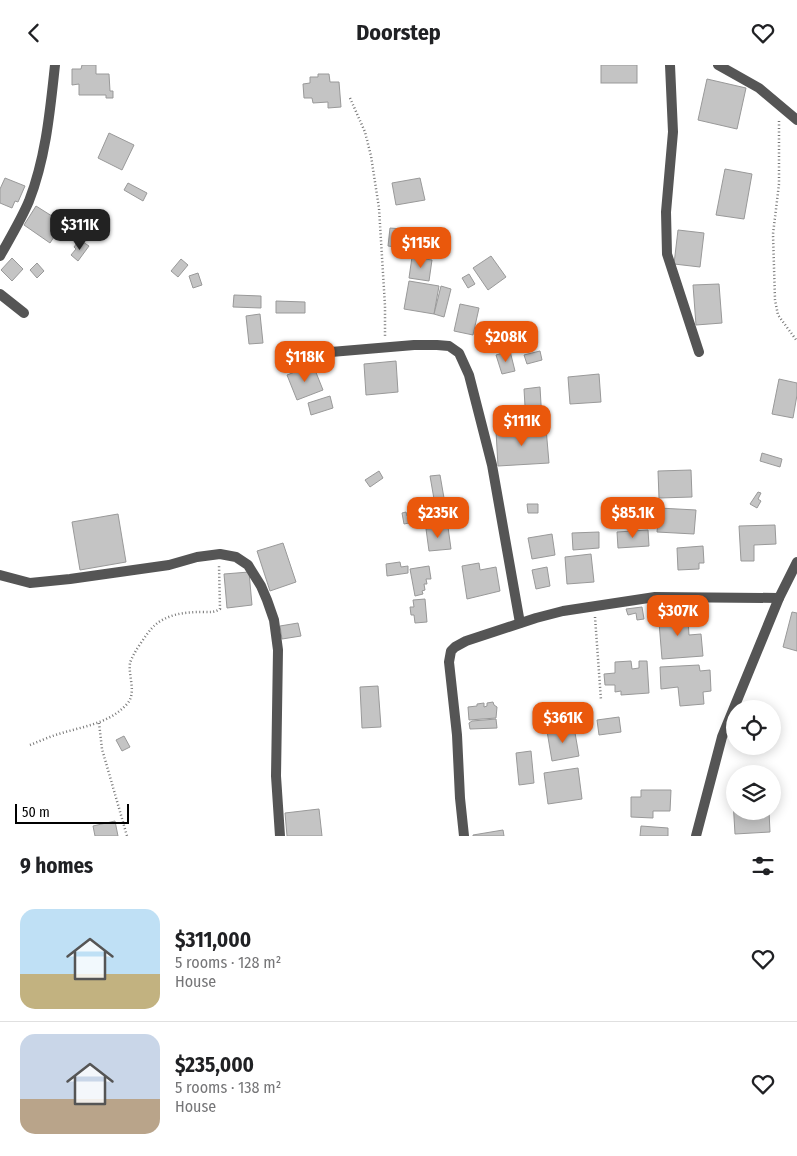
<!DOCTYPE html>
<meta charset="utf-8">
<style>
body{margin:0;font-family:"Fira Sans Condensed",sans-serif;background:#f2f2f2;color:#202124;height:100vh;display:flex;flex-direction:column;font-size:19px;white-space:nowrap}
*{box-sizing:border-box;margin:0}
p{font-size:16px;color:#757577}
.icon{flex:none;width:28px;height:28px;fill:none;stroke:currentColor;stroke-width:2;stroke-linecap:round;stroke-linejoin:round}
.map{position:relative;height:771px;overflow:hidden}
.panel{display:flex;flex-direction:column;background:#fff;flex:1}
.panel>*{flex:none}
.fabs{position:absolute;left:726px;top:635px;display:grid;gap:10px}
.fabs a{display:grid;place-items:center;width:55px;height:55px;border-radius:50%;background:#fff;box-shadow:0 2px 12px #0003;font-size:25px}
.scale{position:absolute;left:15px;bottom:12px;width:114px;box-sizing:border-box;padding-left:5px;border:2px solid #000;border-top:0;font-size:14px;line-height:18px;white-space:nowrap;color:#000;-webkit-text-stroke:4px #fff;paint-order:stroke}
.price{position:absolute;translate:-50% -42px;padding:0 11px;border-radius:10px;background:#ea580c;color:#fff;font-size:16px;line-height:32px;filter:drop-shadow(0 1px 2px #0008)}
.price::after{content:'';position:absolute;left:50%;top:30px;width:15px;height:11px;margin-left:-8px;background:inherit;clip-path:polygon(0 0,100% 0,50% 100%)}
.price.selected{background:#222;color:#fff}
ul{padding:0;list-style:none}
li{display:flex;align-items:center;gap:15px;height:125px;padding:0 20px}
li+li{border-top:1px solid #e0e0e0}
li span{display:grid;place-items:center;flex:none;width:140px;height:100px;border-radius:15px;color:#555}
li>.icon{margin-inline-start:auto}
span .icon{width:60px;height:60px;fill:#fffc;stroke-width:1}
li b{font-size:21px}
h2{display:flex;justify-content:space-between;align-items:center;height:60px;padding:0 20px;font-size:21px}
header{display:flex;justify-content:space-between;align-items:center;height:65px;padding:0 20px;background:#fff;font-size:22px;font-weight:700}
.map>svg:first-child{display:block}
.building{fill:#c4c4c4;stroke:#999}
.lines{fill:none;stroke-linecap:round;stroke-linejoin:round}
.path{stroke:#777;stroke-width:2.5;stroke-dasharray:1 2.5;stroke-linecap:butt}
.minor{stroke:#555;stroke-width:10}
.tertiary{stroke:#555;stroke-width:10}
</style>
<header><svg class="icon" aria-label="back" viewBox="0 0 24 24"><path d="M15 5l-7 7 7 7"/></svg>Doorstep<svg class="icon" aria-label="heart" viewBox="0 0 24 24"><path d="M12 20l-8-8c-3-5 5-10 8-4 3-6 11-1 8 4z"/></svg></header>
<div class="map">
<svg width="797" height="771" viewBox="0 0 797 771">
<rect width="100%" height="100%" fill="#fff"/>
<g class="building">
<path d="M82,0H96V9H109L110,26H113V33H106V30H79V19L72,20V4H81Z"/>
<rect x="601" y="0" width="36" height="18"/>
<path d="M318,9H329L330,17H339L341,42L328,43V37L313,38L312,33H304L303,19L310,18V12H318Z"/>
<path d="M707,14L746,23L737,64L698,55Z"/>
<path d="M109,68L134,80L122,105L98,93Z"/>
<path d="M725,104L752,109L744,154L716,150Z"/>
<path d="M5,113L25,121L18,137L15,136L12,143L0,138V124Z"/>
<path d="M420,113L425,135L396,140L392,118Z"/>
<path d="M128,118L147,128L143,136L124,125Z"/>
<path d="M36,141L63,158L50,178L24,160Z"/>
<path d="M390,163L414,165L412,184L388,181Z"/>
<path d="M678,165L704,168L700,202L674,199Z"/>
<path d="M83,177L89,181L78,196L71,190L76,184L74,182L77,178L80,180Z"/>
<path d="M491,191L506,212L488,225L473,203Z"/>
<path d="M412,192L432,195L429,216L409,213Z"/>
<path d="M12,193L23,204L12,216L1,205Z"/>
<path d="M181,194L188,200L178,212L171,206Z"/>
<path d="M37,198L44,206L37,213L30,205Z"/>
<path d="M198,208L202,220L193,223L189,211Z"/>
<path d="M469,209L475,219L468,223L462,213Z"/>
<path d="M409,216L439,221L434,249L404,244Z"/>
<path d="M719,219L722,258L696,260L693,220Z"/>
<path d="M441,221L451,224L444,252L434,249Z"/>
<path d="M234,230L261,231V243L233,242Z"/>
<path d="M276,236L305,237V248H276Z"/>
<path d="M460,239L479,243L473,270L454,266Z"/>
<path d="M260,249L263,278L249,279L246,251Z"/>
<path d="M510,286L515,306L502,309L496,290Z"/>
<path d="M540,286L542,295L527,299L524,290Z"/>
<path d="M396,296L398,327L366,330L364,299Z"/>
<path d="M313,300L323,325L297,335L287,310Z"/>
<path d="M599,309L601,337L570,339L568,312Z"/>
<path d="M779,314L797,318V330L793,353L772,349Z"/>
<path d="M540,322L542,356L526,358L524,324Z"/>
<path d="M330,331L333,343L311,350L308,338Z"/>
<path d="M546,363L549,398L498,401L496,366Z"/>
<path d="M762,388L782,394L780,402L760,396Z"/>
<path d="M691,405L692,432L659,433L658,406Z"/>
<path d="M379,406L383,413L370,422L365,415Z"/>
<path d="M440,410L444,433L434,434L430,411Z"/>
<path d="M758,427L761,428L758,434L761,436L757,443L750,439Z"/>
<path d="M421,439L422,442L427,441L429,454L404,459L402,448L406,447L407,451L410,447L411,451L415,450L413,440Z"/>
<path d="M527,439H538V448H528Z"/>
<path d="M621,443V453H605V444Z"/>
<path d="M659,443L696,445L694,469L657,467Z"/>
<path d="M118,449L126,497L80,505L72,457Z"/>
<path d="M775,460L776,479L754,480V496H741L739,461Z"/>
<path d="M448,462L451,484L429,486L426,464Z"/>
<path d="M648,465L649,481L618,483L617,467Z"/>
<path d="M599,467V483L573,485L572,468Z"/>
<path d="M552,469L555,490L532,494L528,473Z"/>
<path d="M283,478L296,517L270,526L257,486Z"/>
<path d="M703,481L704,498H699V504L678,505L677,483Z"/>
<path d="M591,489L594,517L567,519L565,492Z"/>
<path d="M400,497L401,502L408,501V508L387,511L386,499Z"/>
<path d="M479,498L480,505L496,502L500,526L467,534L462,501Z"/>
<path d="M429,501L431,514H426L427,519H424L425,525L422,526L423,529L415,531L410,504Z"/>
<path d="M547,502L550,521L536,524L532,505Z"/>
<path d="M249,507L252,540L227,543L224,509Z"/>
<path d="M425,534L427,557L415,558L414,550H411L410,542H414L413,535Z"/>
<path d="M642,542L644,554L637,555L636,548L628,550L626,544Z"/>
<path d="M677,544V555L688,554L689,570L701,569L703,591L662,594L658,545Z"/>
<path d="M792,547L797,548V586L783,582Z"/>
<path d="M298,558L301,571L282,574L280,561Z"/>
<path d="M631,596L632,604L639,603V596H647L649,628L621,630V626L615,627V620H605L604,609L615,608V597Z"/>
<path d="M699,600L700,606L710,605L711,626L703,627L704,639L680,641L678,622L661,624L660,602Z"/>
<path d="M378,621L381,662L362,663L360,622Z"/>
<path d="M493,637L494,640L497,642L496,653L469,655L468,642L477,641V639L484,638V642L487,641V638Z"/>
<path d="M619,652L621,667L599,670L597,655Z"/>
<path d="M496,654L497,663L470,664L469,658L472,656Z"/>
<path d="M574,662L579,691L552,696L547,666Z"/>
<path d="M124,671L130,682L122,686L116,675Z"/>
<path d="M531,686L534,718L519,720L516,688Z"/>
<path d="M578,703L582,734L548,739L544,708Z"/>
<path d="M641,725H671L670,746H653V753L631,752V732H641Z"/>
<path d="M733,735H735V746H769L770,767L735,769Z"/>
<path d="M319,744L322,771H287L285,748Z"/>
<path d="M115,756L118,771H95L93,761Z"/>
<path d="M641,761L668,763V771H640Z"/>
<path d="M503,765L504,771H473V770Z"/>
</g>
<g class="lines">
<g class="path">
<path d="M350,33L365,67L371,91L379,143L385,241V271"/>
<path d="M779,56V119L773,169L775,235L778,250L797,276"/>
<path d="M595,552L601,635"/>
<path d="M99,658L102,684L127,771"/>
<path d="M30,680C40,676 51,671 62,668C85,661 110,658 127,639C137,628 128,611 130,598C132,590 148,566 155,560C168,549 185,547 202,547C209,547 214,548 220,544L219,500"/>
</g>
<g class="minor">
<path d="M670,0L673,67L666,147L667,189L699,287"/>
<path d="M718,0L759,23L797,55"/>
<path d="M0,191C10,173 21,155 29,136C46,92 50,46 55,0"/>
<path d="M0,229L24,248"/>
<path d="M319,288L414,280H437L449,281L459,288L469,310L492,400L520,558"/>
<path d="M0,510L30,518L70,514L169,500L197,492L220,489L236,492L248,500L261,521L267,535L274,555L278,585L276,711L280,771"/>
<path d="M464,771L460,733L457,670L449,597L451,586L455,582L466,576L536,553L563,546L655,532L779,533"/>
</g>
<path class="tertiary" d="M696,771L722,672L779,533L797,497"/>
</g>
</svg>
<div class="fabs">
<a><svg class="icon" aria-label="locate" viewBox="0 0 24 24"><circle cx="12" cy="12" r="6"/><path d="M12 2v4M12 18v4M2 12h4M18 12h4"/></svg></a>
<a><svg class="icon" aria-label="layers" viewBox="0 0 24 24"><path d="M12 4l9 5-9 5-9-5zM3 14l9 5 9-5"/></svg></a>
</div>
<div class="scale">50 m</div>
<b class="price selected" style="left:80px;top:186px">$311K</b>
<b class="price" style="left:421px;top:204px">$115K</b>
<b class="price" style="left:506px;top:298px">$208K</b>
<b class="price" style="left:305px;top:318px">$118K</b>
<b class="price" style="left:522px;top:382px">$111K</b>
<b class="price" style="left:438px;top:474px">$235K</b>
<b class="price" style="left:633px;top:474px">$85.1K</b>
<b class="price" style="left:678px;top:572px">$307K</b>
<b class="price" style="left:563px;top:679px">$361K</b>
</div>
<section class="panel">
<h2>9 homes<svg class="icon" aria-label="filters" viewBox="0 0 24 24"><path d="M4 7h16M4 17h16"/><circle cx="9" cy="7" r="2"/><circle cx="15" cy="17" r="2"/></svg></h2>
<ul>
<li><span style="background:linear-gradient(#bfe0f5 65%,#c2b280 0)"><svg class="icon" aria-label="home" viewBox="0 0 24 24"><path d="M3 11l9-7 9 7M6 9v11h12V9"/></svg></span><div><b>$311,000</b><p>5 rooms · 128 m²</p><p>House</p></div><svg class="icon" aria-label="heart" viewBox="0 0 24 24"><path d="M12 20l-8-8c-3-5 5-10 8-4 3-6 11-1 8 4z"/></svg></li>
<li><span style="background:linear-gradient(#c9d6e8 65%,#b9a48a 0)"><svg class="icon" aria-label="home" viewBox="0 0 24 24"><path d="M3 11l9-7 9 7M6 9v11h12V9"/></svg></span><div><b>$235,000</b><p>5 rooms · 138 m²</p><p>House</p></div><svg class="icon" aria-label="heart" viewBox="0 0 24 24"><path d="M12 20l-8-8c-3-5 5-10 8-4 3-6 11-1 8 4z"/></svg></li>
</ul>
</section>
